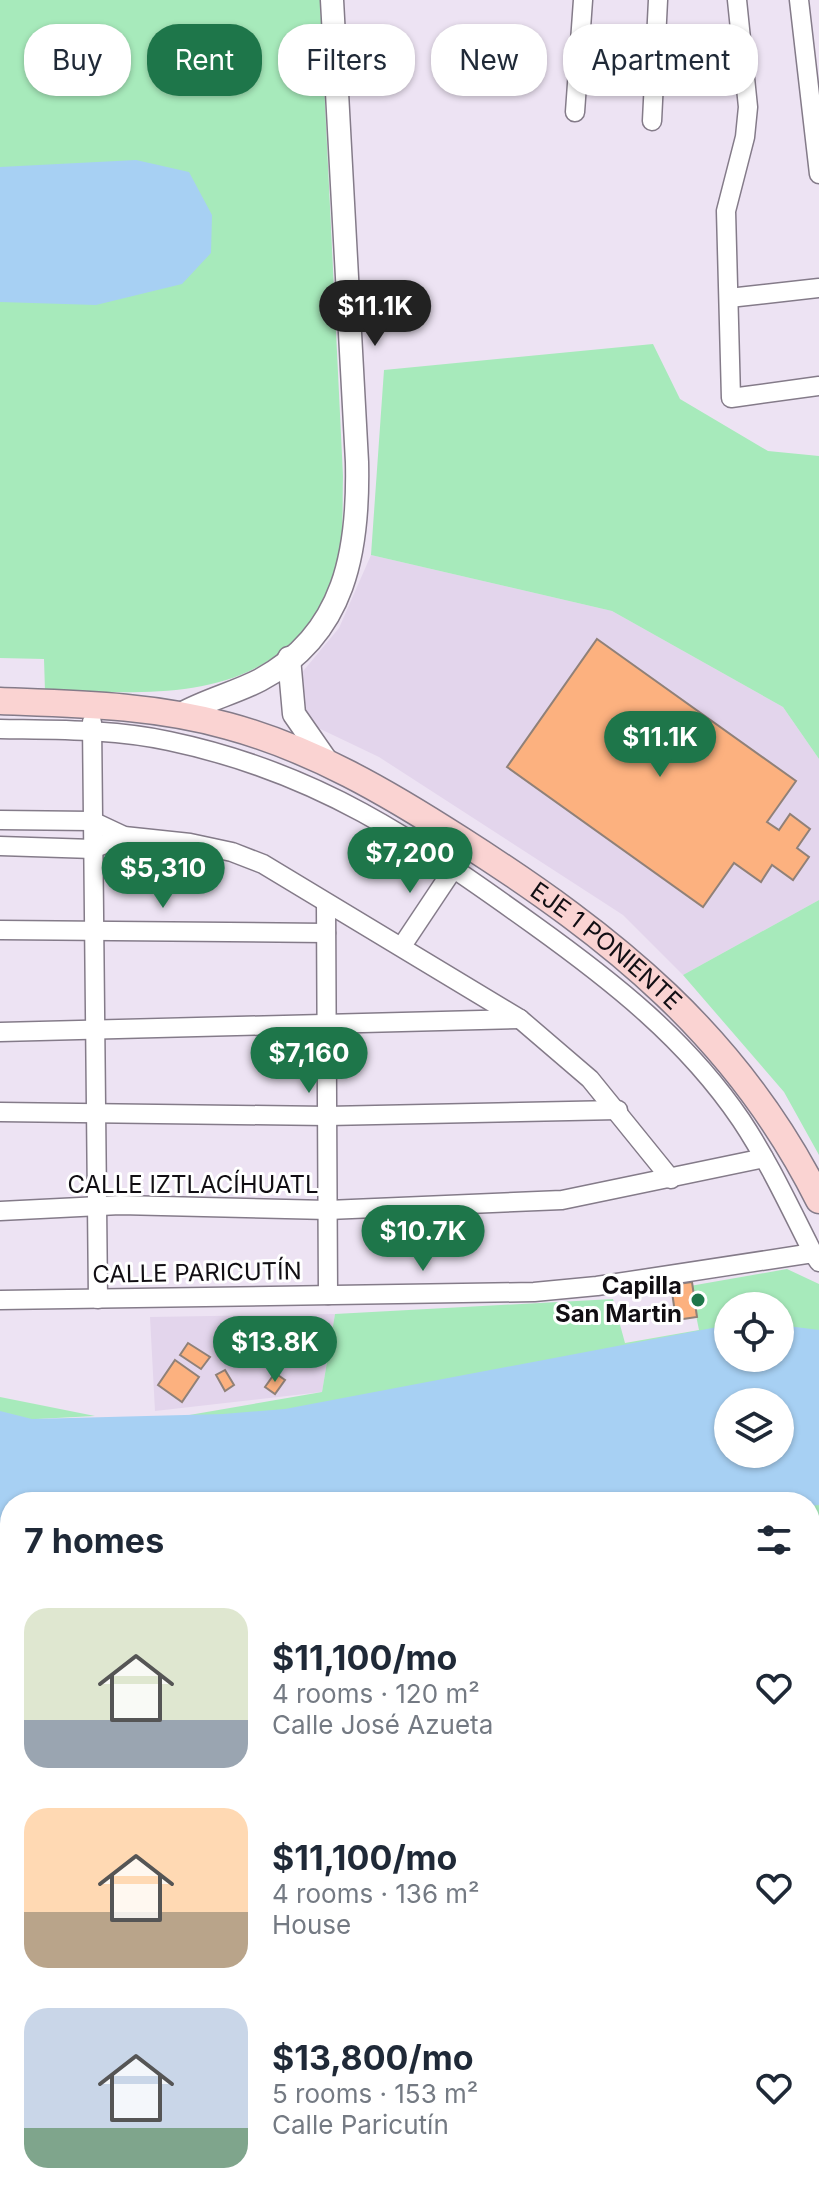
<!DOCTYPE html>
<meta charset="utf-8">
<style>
body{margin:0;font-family:Inter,sans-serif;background:#f6f6f7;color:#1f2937;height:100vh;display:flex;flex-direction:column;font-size:30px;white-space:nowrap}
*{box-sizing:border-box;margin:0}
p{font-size:26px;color:#747a83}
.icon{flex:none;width:44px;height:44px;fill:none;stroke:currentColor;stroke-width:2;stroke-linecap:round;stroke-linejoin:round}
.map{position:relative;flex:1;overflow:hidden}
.sheet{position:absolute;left:0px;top:1492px;width:820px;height:712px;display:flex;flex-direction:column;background:#fff;border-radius:32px 32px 0 0;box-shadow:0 2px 6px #0004}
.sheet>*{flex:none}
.guide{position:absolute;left:24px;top:24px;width:772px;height:72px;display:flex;gap:16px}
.controls{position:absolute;left:714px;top:1292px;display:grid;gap:16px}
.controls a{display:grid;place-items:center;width:80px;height:80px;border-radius:50%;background:#fff;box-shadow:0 2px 6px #0004;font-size:40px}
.price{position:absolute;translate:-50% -68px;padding:0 18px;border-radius:28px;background:#1e764a;color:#fff;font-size:26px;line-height:52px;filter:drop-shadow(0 2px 4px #0008)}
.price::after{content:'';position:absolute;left:50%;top:48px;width:24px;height:18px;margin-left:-12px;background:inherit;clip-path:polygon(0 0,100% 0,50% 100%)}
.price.current{background:#222;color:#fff}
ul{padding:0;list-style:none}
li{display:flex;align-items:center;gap:24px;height:200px;padding:0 24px}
li span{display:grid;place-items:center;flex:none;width:224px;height:160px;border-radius:24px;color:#555}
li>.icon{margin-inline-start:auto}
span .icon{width:96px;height:96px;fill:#fffc;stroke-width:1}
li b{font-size:34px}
h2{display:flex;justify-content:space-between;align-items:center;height:96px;padding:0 24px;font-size:34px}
.pill{padding:0 28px;border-radius:32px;background:#fff;box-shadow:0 2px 6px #0004;font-size:28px;line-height:72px}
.pill.current{background:#1e764a;color:#fff}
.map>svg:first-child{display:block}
.built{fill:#e3d5ec}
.green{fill:#a7eabb;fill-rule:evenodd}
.water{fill:#a7d0f3;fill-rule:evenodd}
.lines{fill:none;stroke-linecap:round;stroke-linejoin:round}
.stream{stroke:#a7d0f3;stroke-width:5}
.building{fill:#fcb17f;stroke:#908178;stroke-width:2}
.minor-casing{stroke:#847b89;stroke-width:21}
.tertiary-casing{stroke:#847b89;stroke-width:25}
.secondary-casing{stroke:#847b89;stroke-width:29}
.minor{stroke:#fff;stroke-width:18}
.tertiary{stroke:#fff;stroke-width:22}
.secondary{stroke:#fad3d2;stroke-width:26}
.poi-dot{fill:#1e764a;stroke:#fff;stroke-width:3}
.labels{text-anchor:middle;stroke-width:6;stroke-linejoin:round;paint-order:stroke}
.street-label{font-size:24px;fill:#110e13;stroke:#fff}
.poi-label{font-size:24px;font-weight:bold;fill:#110e13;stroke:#fff;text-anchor:end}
</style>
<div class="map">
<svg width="819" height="2204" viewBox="0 0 819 2204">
<rect width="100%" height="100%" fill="#ede3f3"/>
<g class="built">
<path d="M371,555L612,611L783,707L819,759V900L683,975L623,915L379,757L312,725L299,712V676L339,628Z"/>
<path d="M335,1314L322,1392L155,1411L150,1317Z"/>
</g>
<g class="green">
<path d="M0,0H320L343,476C342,513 345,556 331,591C323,610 309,626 294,640C228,705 131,691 45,691L44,659L0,658Z"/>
<path d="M653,344L680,399L768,451L819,456V759L783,707L612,611L371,555L384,370Z"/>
<path d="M819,900V1155L784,1092L683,975Z"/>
<path d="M787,1269L819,1284V2204H0V1397L95,1416L37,1419L85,1433L322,1392L335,1314L613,1299L625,1343L699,1330L690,1286ZM728,1306H780V1358H728ZM728,1402H780V1454H728ZM10,1502H810V2194H10Z"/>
</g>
<g class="water">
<path d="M136,160L189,172L212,215L211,253L182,284L96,305L0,302V167Z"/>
<path d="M728,1325V1358H780V1325L819,1330V1505L810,1506V1502H10V1634L0,1636V1411L32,1419L223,1414L285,1409ZM728,1402H780V1454H728Z"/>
</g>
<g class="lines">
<path class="stream" d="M376,2204L388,2194"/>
</g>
<g class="building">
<path d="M597,639L796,781L767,822L779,830L790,814L810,829L797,848L809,857L793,880L772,865L761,882L734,863L703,907L507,767Z"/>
<path d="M692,1282L697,1317L676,1320L671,1285Z"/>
<path d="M252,1327L272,1340L256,1366L236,1353Z"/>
<path d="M301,1341L318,1351L310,1365L293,1355Z"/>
<path d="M188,1343L210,1357L201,1369L180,1355Z"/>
<path d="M175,1360L199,1377L182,1402L158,1385Z"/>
<path d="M225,1370L234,1385L225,1391L216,1375Z"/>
<path d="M275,1373L285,1380L275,1394L265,1387Z"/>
</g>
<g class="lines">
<g class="minor-casing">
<g id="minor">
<path d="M737,0L748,107L745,137L726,211L731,398L819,386"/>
<path d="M799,0L819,174"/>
<path d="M575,112L583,0"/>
<path d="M652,121L658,0"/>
<path d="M729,298L819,288"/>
<path d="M92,722L98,1299"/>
<path d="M0,729C56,730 114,729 169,741C317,772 414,839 534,925C612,981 686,1039 741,1120C769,1162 790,1208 813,1253"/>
<path d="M0,820L92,821L124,836L190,843L232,852L263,864L520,1019L590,1079L671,1179"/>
<path d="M0,846L93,849L124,836"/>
<path d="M326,903L328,1295"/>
<path d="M0,930L326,933"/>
<path d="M402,946L454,868"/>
<path d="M0,1032L520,1019"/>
<path d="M0,1112L327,1116L618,1110"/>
<path d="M0,1211L120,1205L328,1210L562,1200L764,1158"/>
<path d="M0,1300L534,1292L597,1286L813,1253L819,1262"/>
</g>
</g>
<g class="tertiary-casing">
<g id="tertiary">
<path d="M289,658L294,714L328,763"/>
<path d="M181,714C206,700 235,693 260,680C346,634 359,549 357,462L332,0"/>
</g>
</g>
<g class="secondary-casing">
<g id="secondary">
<path id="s1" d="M0,701C77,704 153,705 228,726C313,749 388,793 461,840C613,937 737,1036 819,1200"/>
</g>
</g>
<use href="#minor" class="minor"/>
<use href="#tertiary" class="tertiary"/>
<use href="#secondary" class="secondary"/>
</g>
<circle class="poi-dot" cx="698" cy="1300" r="8"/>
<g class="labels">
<g class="street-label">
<text dy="8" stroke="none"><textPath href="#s1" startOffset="670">EJE 1 PONIENTE</textPath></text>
<text x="193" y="1193">CALLE IZTLACÍHUATL</text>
<text transform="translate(197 1273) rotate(-1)" y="8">CALLE PARICUTÍN</text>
</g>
<g class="poi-label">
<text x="682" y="1294">Capilla<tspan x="682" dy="28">San Martin</tspan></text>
</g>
</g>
</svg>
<div class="controls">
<a><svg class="icon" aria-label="locate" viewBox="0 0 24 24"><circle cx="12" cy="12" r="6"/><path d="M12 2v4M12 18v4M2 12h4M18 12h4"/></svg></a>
<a><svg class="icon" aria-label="layers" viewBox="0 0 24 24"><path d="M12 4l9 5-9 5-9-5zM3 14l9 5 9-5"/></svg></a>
</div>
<b class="price current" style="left:375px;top:348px">$11.1K</b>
<b class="price" style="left:660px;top:779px">$11.1K</b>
<b class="price" style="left:410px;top:895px">$7,200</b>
<b class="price" style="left:163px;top:910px">$5,310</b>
<b class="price" style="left:309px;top:1095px">$7,160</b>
<b class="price" style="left:423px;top:1273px">$10.7K</b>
<b class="price" style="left:275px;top:1384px">$13.8K</b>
<div class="guide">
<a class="pill">Buy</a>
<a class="pill current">Rent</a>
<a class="pill">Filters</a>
<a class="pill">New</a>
<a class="pill">Apartment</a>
</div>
<section class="sheet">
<h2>7 homes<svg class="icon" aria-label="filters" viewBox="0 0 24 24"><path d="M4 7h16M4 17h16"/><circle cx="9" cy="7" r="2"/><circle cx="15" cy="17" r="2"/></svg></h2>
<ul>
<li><span style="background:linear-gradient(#dfe7d0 70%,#9aa5b1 0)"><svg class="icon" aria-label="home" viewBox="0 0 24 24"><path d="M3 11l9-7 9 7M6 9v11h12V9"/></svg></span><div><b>$11,100/mo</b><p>4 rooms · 120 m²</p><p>Calle José Azueta</p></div><svg class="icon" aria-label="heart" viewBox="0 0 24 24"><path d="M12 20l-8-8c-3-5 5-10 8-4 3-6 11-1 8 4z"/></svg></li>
<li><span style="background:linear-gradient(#ffd9b3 65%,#b9a48a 0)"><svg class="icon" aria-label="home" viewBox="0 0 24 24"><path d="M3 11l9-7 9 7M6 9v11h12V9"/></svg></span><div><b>$11,100/mo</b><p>4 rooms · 136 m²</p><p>House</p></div><svg class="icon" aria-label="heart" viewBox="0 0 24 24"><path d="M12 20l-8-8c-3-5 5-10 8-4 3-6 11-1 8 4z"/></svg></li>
<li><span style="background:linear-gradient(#c9d6e8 75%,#7fa58c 0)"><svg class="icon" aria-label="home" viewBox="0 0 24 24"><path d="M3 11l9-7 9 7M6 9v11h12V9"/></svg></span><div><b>$13,800/mo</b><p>5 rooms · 153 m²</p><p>Calle Paricutín</p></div><svg class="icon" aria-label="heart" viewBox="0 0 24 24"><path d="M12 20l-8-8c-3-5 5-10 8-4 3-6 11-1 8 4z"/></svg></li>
</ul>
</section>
</div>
